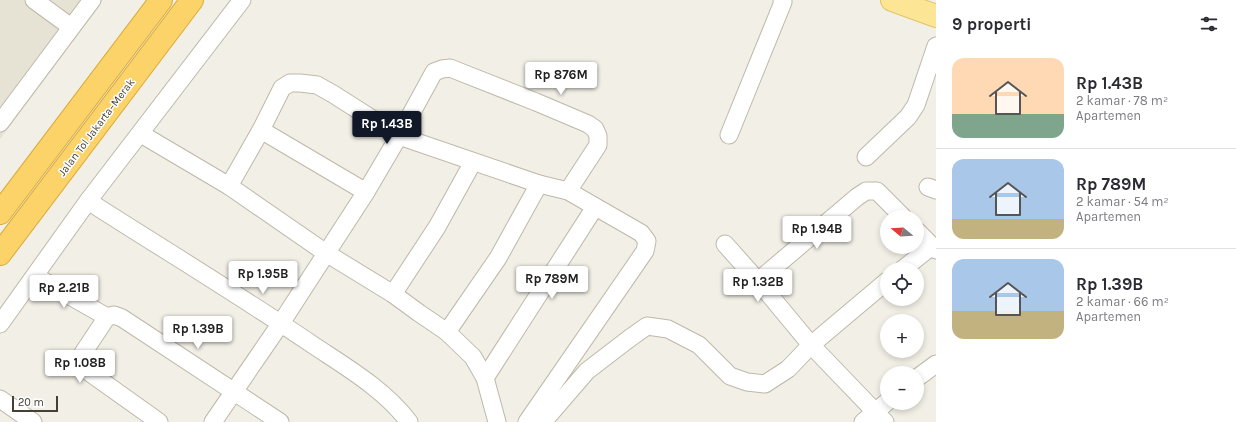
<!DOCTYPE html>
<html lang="id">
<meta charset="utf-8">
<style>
body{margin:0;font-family:Karla,sans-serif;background:#f7f7f7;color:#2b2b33;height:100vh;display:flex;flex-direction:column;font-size:15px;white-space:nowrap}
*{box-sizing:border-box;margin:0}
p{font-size:13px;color:#7c7c81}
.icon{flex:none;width:22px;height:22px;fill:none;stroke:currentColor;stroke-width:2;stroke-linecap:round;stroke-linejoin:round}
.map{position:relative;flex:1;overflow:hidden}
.sheet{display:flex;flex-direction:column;background:#fff;width:300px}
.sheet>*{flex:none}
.needle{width:26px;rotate:288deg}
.buttons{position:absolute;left:880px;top:210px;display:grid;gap:8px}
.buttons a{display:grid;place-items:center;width:44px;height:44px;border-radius:50%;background:#fff;box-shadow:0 2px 6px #0003;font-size:20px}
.scale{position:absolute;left:12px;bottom:10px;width:46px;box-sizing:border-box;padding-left:4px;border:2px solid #454035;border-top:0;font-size:11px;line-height:14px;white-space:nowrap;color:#454035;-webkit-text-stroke:3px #fff;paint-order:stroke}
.price{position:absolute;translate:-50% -34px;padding:0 9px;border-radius:4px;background:#fff;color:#222;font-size:13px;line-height:26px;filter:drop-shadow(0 1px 2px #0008)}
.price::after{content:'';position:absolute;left:50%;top:24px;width:12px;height:9px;margin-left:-6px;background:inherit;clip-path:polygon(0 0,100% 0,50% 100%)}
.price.current{background:#111827;color:#fff}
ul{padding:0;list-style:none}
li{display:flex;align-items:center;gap:12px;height:100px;padding:0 16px}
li+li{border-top:1px solid #e1e1e2}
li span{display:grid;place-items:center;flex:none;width:112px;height:80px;border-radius:12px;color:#555}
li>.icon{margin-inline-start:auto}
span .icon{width:48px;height:48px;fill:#fffc;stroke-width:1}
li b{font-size:17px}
h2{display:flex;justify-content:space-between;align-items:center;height:48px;padding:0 16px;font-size:17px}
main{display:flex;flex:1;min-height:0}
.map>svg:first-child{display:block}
.residential{fill:#e6e2d4}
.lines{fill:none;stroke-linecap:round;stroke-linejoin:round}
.minor-casing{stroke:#beb8a8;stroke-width:19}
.major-casing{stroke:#e1c465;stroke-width:24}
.highway-casing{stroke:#daa938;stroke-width:24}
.minor{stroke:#fff;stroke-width:17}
.major{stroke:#fce595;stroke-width:22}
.highway{stroke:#fbd368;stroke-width:22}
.labels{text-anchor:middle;stroke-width:3;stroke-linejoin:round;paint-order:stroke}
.street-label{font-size:11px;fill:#454035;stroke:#fff}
</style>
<main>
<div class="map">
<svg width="936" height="422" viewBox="0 0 936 422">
<rect width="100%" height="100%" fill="#f2efe6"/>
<path class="residential" d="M0,0H103L0,139Z"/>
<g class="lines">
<g class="minor-casing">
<g id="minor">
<path d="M34,0L71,27"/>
<path d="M0,123L92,0"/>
<path d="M261,130L366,192"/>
<path d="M141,134L229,186L326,253L393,294L419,313L447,332L473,357L485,378L497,422"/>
<path d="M729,135L783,2L782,0"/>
<path d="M866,157L908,117L916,105L936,46"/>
<path d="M229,186L261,130L282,88L290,83H300L317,85L333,94L399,136L539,184L568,191L641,233L647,241L645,251L527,422"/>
<path d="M928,187L936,190"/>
<path d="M88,201C163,249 239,295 313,345C346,367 384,389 409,422"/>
<path d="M917,231L936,250"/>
<path d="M725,244L758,281L811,345L885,422"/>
<path d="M903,269L932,246"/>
<path d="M35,276L107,317"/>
<path d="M758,281L857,197L866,191H877L903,217"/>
<path d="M393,294L437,227L473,162"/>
<path d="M0,324L88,201L242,0"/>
<path d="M447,332L498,258L539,184"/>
<path d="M485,378L595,207"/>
<path d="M917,378L936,364"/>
<path d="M0,399L33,422"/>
<path d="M159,422L86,370L82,361L83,353L107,317L114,315L122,318L280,422"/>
<path d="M213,422L281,323L366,192L399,136L434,72L442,69L450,68L536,102L588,124L595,129L598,136V145L568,191"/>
<path d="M543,422L587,371L630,338L647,326L668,329L699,345L730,376L747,382L765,384L788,369L811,345L887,281"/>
<path d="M863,422L887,402"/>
</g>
</g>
<g class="major-casing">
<path id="major" d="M892,0L936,16"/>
</g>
<g class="highway-casing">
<g id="highway">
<path d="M0,213L161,0"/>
<path d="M0,254L192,0"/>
</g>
</g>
<use href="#minor" class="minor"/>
<use href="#major" class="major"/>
<use href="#highway" class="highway"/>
</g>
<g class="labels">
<g class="street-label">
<text transform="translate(96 127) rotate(-53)" y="4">Jalan Tol Jakarta–Merak</text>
</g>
</g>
</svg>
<div class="buttons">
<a><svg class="needle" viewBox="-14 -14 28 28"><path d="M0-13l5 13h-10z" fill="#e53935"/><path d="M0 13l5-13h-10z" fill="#7c7c81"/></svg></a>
<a><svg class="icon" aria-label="locate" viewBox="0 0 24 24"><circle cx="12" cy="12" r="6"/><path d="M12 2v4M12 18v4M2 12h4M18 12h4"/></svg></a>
<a>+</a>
<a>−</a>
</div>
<div class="scale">20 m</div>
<b class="price" style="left:561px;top:96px">Rp 876M</b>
<b class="price current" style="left:387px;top:145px">Rp 1.43B</b>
<b class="price" style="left:817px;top:250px">Rp 1.94B</b>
<b class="price" style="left:263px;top:295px">Rp 1.95B</b>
<b class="price" style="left:552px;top:300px">Rp 789M</b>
<b class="price" style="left:758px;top:303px">Rp 1.32B</b>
<b class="price" style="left:64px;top:309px">Rp 2.21B</b>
<b class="price" style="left:198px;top:350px">Rp 1.39B</b>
<b class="price" style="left:80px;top:384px">Rp 1.08B</b>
</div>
<section class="sheet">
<h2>9 properti<svg class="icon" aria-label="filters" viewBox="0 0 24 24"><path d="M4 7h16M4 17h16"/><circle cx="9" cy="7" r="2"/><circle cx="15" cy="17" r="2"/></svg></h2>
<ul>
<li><span style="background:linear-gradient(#ffd9b3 70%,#7fa58c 0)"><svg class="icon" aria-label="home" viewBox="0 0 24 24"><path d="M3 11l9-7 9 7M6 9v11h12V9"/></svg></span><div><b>Rp 1.43B</b><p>2 kamar · 78 m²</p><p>Apartemen</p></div></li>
<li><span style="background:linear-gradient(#a9c7e8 75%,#c2b280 0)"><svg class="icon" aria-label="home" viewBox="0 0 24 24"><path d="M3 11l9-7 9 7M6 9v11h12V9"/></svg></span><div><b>Rp 789M</b><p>2 kamar · 54 m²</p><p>Apartemen</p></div></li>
<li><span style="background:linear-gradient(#a9c7e8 65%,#c2b280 0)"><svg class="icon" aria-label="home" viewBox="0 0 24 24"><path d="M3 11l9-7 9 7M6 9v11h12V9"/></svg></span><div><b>Rp 1.39B</b><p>2 kamar · 66 m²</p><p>Apartemen</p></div></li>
</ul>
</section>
</main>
